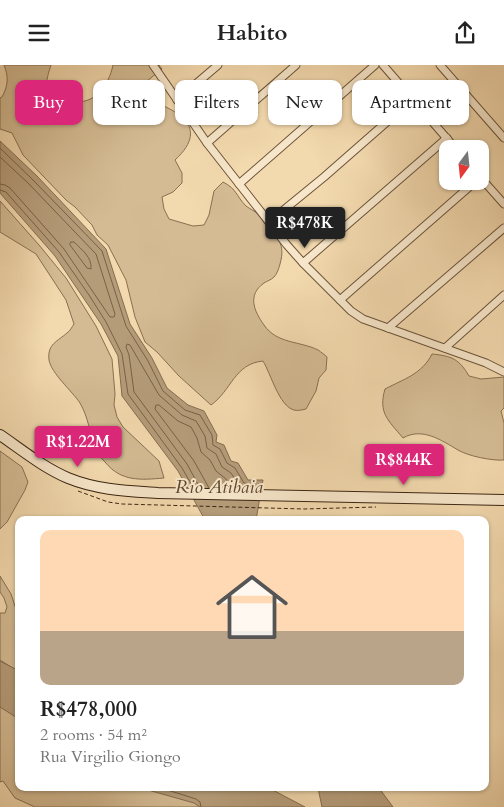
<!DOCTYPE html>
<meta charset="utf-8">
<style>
body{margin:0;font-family:Cardo,serif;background:#f6f6f6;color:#222;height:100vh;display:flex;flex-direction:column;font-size:19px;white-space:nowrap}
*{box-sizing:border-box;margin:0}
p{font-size:16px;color:#767676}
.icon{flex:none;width:28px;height:28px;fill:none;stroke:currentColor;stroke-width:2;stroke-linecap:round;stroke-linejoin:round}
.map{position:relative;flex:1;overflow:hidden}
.sheet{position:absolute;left:15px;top:451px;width:474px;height:275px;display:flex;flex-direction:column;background:#fff;border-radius:10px;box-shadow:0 1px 4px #0004}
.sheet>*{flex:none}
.banner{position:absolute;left:15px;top:15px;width:475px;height:45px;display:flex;gap:10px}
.needle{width:32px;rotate:195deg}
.buttons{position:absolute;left:439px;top:75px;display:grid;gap:10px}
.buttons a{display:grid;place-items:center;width:50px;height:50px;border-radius:10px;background:#fff;box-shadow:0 1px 4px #0004;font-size:25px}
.price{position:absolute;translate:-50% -42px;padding:0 11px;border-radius:5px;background:#db2777;color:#fff;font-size:16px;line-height:32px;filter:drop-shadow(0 1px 2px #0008)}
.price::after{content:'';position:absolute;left:50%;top:30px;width:15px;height:11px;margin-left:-8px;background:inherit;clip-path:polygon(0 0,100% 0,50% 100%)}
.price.on{background:#222;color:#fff}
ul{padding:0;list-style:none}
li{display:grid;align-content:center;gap:10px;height:265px;padding:0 25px}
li+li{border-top:1px solid #e0e0e0}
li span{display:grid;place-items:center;height:155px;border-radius:10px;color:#555}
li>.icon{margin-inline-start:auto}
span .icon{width:90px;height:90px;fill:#fffc;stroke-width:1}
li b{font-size:21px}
.chip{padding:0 18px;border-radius:10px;background:#fff;box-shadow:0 1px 4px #0004;font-size:18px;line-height:45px}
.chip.on{background:#db2777;color:#fff}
header{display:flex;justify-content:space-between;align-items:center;height:65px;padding:0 25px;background:#fff;font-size:22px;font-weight:700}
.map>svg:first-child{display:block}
.green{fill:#d4bb93;stroke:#887052}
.water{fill:#b59c79;stroke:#856d50}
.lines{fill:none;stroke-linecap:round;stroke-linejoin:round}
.shore{stroke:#786146;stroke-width:1}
.minor-casing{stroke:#6a5339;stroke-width:9}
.secondary-casing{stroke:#3c2612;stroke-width:12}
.path{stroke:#3c2612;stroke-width:1;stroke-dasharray:4 2.5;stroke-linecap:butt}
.minor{stroke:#f7e6ca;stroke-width:7}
.secondary{stroke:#f7e6ca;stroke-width:10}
.labels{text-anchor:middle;stroke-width:4;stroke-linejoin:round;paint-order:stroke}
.water-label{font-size:19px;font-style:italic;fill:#604931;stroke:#f7e6ca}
</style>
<header><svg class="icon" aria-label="menu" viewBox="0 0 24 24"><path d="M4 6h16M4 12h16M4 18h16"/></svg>Habito<svg class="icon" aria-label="share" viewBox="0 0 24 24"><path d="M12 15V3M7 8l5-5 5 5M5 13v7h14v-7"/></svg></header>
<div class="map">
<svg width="504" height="742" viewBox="0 0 504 742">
<rect width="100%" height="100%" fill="#f3d9ae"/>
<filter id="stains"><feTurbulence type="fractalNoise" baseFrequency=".004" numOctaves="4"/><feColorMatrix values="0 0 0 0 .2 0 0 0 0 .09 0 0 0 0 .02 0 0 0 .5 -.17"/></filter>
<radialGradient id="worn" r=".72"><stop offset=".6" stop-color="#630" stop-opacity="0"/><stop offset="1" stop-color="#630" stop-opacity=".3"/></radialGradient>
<g class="green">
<path d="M4,0H51C49,7 45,16 48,23C55,42 87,41 99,28C106,21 111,10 113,0H159L162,4L142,20L139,32C171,42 214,59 175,95L182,108V118L173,127L162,132L164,144L169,154L193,161L204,160L209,150L214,126L223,117C237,124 236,131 246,141C250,144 255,146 259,150C261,153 263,156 265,159C277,173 286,178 280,199C279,203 277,209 274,212C271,215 267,216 264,218C247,230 254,246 264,260C277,279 300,276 318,285C321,287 325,290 327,292L326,305L319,313L316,326L306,344C302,345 297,346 294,345C279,341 271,309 263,296C234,299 232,325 211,340L179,311L157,287L145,277L135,252L126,215L108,180L97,170L92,160L75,142L66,135L23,90L12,68L0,64V33L2,32C8,21 9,12 4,0Z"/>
<path d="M0,136L39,180L66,213L96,261L112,294L115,329L114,340L117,352L123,362L159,396L164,413C141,415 121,417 105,397C101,393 96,387 94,382C90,367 88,352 80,338C72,326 51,308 49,295C47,279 58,276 67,268C70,266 72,262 74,259L66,235L36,189L0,167Z"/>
<path d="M432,289C452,291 459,294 469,311L481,314L504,312V343L501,346L504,358V395C492,396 468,391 458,385C441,375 422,362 403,373C388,355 378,348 385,324C404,314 422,309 432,289Z"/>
<path d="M0,386L22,402L28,417L25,425L7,457L0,464Z"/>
<path d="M0,511L11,529L19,553V607L0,595V548H5L7,542L4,533L0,527Z"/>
<path d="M0,624L19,637V722L197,723L223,742H35L15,733L3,716L0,717Z"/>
</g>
<g class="water">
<path d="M0,76L37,111L106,184L130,259L152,293L167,323L188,340L204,346L217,370L216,377L224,380L231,396L238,398L248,415H263L256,455H205L178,406L122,331L118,291L101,259L55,191L0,128Z"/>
<path d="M0,596L19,606V654L0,642Z"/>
<path d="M141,723H269L305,742H200L194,738Z"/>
<path d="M318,723H379L393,742H322Z"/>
</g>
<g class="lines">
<g class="shore">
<path d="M0,83L33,115L102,186L126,261L148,296L163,326L185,345L200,350L212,370L213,380L220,384L227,398L235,403L244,418L255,420L256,424"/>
<path d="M0,92L29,119L96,189L115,249L114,252H110L64,184L10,123L5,120L0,119"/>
<path d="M0,125L6,127L59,187L89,230L106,257L122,289L128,329L182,403L193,422"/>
<path d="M71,177H74C82,185 92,192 91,204L87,203L70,180Z"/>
<path d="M200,423L187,399L134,327L129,290L126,282L127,279L130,280L159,330L182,350L196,356L205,371L207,383L216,389L222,402L231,408L241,423"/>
<path d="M209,423L194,396L155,344L156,340H159L178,356L191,362L197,373L201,387L210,395L216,406L226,414L231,423"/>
<path d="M158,722L196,734L200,737L201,742"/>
</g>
<g class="minor-casing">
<g id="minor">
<path d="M153,0L207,78L287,180L303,198L351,246L363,254L486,298L504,307"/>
<path d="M383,0L456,84"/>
<path d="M440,0L504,73"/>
<path d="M177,35L218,0"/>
<path d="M207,78L296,0"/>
<path d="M480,112L504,139"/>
<path d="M239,119L375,0"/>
<path d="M269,157L324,112L413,34"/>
<path d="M303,198L447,73"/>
<path d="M340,235L476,116"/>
<path d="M388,263L504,163"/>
<path d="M445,283L504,230"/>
</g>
</g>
<g class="secondary-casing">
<path id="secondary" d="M0,370C22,385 44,403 68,413C97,425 128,426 158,428L504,435"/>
</g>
<path class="path" d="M78,426L108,437L122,439L304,444L376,442"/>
<use href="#minor" class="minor"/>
<use href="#secondary" class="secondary"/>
</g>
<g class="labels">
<g class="water-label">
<text x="219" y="428">Rio Atibaia</text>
</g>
</g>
<rect width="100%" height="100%" filter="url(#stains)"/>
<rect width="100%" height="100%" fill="url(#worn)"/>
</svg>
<div class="buttons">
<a><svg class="needle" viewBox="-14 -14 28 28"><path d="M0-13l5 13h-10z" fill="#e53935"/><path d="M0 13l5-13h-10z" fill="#767676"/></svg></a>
</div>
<b class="price on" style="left:305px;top:184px">R$478K</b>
<b class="price" style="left:78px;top:403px">R$1.22M</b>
<b class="price" style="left:404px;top:421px">R$844K</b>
<div class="banner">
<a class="chip on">Buy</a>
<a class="chip">Rent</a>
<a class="chip">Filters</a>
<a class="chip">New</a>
<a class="chip">Apartment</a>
</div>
<section class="sheet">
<ul>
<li><span style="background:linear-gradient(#ffd9b3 65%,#b9a48a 0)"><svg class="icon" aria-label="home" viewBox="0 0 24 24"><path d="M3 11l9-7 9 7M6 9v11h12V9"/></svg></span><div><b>R$478,000</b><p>2 rooms · 54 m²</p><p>Rua Virgilio Giongo</p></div></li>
</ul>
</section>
</div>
